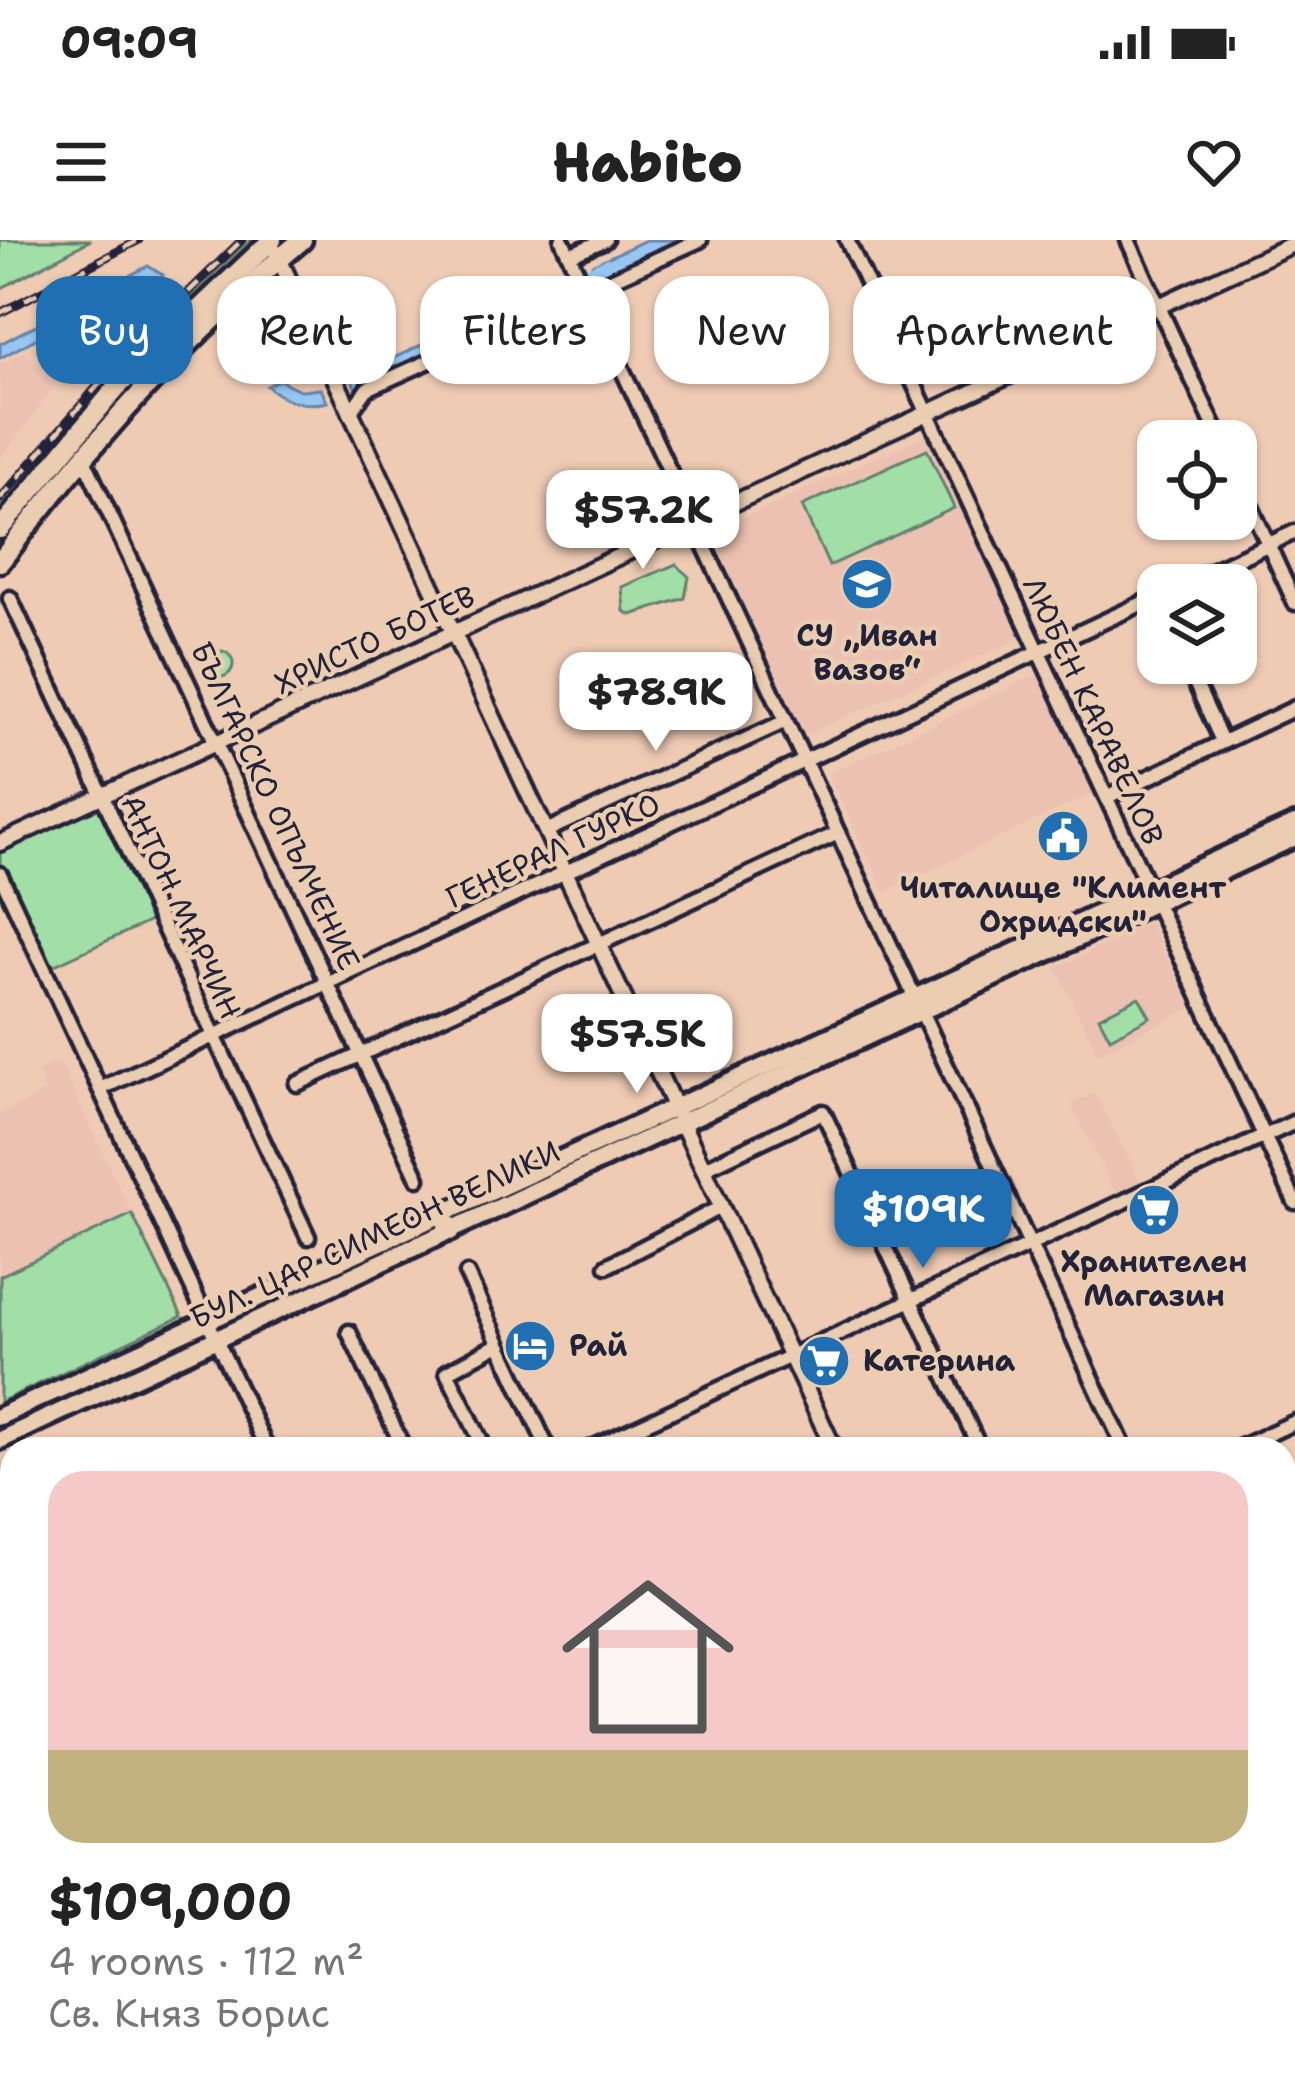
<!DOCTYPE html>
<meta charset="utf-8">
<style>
body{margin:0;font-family:"Shantell Sans",sans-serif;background:#f2f2f2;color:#222;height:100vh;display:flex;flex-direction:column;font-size:45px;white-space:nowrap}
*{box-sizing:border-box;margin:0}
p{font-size:39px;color:#767676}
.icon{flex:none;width:66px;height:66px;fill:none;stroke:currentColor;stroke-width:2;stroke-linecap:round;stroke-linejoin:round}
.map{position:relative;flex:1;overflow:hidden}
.panel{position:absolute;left:0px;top:1197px;width:1296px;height:663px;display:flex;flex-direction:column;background:#fff;border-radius:36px 36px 0 0;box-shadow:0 3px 9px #0004}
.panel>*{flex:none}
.guide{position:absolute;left:36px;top:36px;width:1224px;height:108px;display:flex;gap:24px}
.tools{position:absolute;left:1137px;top:180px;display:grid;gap:24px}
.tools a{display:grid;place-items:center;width:120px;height:120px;border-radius:24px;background:#fff;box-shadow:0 3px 9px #0004;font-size:60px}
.price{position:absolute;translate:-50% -102px;padding:0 27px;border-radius:24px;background:#fff;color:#222;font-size:39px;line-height:78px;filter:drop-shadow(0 3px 6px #0008)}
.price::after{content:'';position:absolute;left:50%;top:72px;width:36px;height:27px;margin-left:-18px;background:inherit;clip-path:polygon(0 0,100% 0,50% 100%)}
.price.current{background:#1f6fb2;color:#fff}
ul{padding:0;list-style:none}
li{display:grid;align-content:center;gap:24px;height:636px;padding:0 48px}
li+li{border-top:3px solid #e0e0e0}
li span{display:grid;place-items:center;height:372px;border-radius:36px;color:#555}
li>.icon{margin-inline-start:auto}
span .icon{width:216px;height:216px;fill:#fffc;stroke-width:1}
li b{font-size:51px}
.pill{padding:0 42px;border-radius:36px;background:#fff;box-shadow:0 3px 9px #0004;font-size:42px;line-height:108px}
.pill.current{background:#1f6fb2;color:#fff}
.status{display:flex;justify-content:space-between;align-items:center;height:84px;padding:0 60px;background:#fff;direction:ltr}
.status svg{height:33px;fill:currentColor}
header{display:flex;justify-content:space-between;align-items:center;height:156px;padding:0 48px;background:#fff;font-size:54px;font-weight:800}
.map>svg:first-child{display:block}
.built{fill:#ecc1b2}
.green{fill:#a2dfa6;stroke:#628070;stroke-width:3}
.water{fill:#97c6f2;stroke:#6884a9;stroke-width:3}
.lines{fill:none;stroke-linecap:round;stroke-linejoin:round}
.canal{stroke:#97c6f2;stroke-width:14}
.river{stroke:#97c6f2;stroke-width:24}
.minor-casing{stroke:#22223b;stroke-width:21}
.tertiary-casing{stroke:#22223b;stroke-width:22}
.secondary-casing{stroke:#22223b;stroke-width:26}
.primary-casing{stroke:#22223b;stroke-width:27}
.minor{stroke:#ebcdb1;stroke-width:12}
.tertiary{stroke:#ebcdb1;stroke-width:14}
.secondary{stroke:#ebcdb1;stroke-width:16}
.primary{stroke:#ebcdb1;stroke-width:18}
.rail-casing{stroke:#22223b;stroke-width:9}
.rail{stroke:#ebcdb1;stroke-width:4.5;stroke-dasharray:14;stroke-linecap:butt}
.labels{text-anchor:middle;stroke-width:9;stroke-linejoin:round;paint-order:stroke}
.poi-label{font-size:30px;font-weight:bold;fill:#22223b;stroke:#ebcdb1}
.street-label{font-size:30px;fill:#22223b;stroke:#ebcdb1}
</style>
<div class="status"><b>09:09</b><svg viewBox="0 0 49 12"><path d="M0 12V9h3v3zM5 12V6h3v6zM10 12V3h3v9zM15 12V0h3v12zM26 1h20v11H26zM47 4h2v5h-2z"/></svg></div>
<header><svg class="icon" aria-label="menu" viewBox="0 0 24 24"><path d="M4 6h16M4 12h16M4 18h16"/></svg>Habito<svg class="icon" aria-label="heart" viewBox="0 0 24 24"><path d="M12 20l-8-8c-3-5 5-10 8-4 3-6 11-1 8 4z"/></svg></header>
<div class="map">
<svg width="1295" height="1859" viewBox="0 0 1295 1859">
<rect width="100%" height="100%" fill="#efcbb4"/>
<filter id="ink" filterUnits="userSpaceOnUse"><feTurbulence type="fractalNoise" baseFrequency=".00833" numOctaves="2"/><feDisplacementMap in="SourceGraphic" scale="24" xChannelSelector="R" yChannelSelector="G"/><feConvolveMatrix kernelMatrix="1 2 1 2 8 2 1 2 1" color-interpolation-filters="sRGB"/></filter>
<g filter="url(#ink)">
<g class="built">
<path d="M25,111L54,147L0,220V125Z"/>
<path d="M931,192L1023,397L805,495L711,293Z"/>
<path d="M1038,434L1095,552L885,652L828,534Z"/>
<path d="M1149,682L1192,768L1098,814L1056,728Z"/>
<path d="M59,821L132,974L0,1036V874L46,852L37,831Z"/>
<path d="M1095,852L1141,944L1117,956L1071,864Z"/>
<path d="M1295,1506V1743L1284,1720V1511Z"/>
<path d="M738,1848H1079L1057,1859H715Z"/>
</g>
<g class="green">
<path d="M0,0H91L0,49Z"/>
<path d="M251,0H258L109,143L0,278V266L87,160Z"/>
<path d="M927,209L954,268L829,326L802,266Z"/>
<path d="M676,324L689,337L685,358L631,375L624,371L622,347Z"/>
<circle cx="220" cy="424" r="13"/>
<path d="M97,565L150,681L48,728L0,625V609Z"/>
<path d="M1139,757L1150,777L1110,798L1099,777Z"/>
<path d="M132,974L182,1076L0,1162V1036Z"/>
<path d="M201,1096V1099L0,1193V1185Z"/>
<path d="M1295,1614V1718L1284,1694V1619Z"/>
<path d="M0,1622L12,1625V1677L0,1673Z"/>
<path d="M1295,1763V1859H1273L1253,1848H1284V1770Z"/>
<path d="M278,1848H414L426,1859H292Z"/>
</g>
<g class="water">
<path d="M646,0H676L597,37L592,25Z"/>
<path d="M148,26L163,35L155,43L142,42L0,118V104Z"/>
<path d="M562,39L567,50L356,149L351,138Z"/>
<path d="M279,140L300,150L321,149L327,162C305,167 284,161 267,146Z"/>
</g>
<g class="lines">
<path class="canal" d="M552,51L608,25"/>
<g class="river">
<path d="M0,1663L12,1667"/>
<path d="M359,1848L374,1859"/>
</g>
<g class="minor-casing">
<g id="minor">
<path d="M562,0L1125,1209"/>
<path d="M847,0L1295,962"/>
<path d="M1128,0L1221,201"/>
<path d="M569,15L605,0"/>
<path d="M350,173L367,149L700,0"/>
<path d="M83,217L418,938"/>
<path d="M1236,234L1295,363"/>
<path d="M1181,345L1295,292"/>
<path d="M10,358L308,997"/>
<path d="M1186,423L1222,501"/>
<path d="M1107,557L1295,468"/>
<path d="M546,591L786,481"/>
<path d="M0,634L267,1209"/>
<path d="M297,844L838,593"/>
<path d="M100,849L1158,356"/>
<path d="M703,929L823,872L980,1209"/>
<path d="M607,1026L721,967"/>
<path d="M467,1034L548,1209"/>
<path d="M349,1092L404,1209"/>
<path d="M485,1209L447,1132L499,1104"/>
<path d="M590,1209L1295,882"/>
<path d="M1237,1209L1295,1182"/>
<path d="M0,1248L12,1274"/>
<path d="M1292,1253L1295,1259"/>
<path d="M0,1712L12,1718"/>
<path d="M1284,1767L1295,1760"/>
<path d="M270,1848L286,1859"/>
<path d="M0,1853L15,1859"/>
<path d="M38,1859L43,1848"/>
<path d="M173,1859L180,1848"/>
</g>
</g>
<g class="tertiary-casing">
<g id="tertiary">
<path d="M276,12L834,1209"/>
<path d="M0,603L1295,3"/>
<path d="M1284,1489L1295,1484"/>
<path d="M537,1859L544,1848"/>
</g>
</g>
<g class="secondary-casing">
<g id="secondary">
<path d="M0,1176L1295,584"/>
<path d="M0,1200L1295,597"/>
<path d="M0,1589L12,1592"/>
<path d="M0,1606L12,1610"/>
<path d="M435,1848L449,1859"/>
<path d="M467,1848L481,1859"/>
<path d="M1128,1848L1137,1859"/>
<path d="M1198,1857L1240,1859"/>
<path d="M499,1859L507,1848"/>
<path d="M1100,1859L1114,1848"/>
</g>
</g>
<g class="primary-casing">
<g id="primary">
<path d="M0,289L116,148L272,0"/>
<path d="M0,322C89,204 188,94 302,0"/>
<path d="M443,974L450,991"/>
</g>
</g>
<use href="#minor" class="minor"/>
<use href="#tertiary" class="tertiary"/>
<use href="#secondary" class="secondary"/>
<use href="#primary" class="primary"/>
<g class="rail-casing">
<g id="rail">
<path d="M0,73L139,0"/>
<path d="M0,259L127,112L242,0"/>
</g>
</g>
<use href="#rail" class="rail"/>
</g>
</g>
<defs>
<g id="school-disc" transform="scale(2.7)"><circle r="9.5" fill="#1f6fb2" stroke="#ebcdb1"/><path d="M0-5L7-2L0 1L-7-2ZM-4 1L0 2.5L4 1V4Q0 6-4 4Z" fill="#fff"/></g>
<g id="civic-disc" transform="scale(2.7)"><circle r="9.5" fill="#1f6fb2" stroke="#ebcdb1"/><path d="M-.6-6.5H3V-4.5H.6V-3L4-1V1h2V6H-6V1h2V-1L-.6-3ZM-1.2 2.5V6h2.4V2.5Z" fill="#fff"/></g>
<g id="supermarket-disc" transform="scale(2.7)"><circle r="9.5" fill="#1f6fb2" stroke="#ebcdb1"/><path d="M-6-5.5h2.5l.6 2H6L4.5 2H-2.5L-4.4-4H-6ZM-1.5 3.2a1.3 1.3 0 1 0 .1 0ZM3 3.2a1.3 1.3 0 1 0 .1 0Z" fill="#fff"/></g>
<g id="hotel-disc" transform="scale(2.7)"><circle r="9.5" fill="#1f6fb2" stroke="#ebcdb1"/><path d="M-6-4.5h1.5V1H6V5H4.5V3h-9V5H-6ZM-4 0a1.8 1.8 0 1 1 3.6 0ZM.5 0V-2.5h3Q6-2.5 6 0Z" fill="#fff"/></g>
</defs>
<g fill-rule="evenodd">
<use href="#school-disc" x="867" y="344"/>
<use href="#civic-disc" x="1063" y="596"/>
<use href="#supermarket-disc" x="1154" y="970"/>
<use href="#hotel-disc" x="530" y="1106"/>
<use href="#supermarket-disc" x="824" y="1121"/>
</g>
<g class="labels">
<g class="poi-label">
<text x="867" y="406">СУ „Иван<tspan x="867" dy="34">Вазов“</tspan></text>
<text x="1063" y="658">Читалище "Климент<tspan x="1063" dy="34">Охридски"</tspan></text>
<text x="1154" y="1032">Хранителен<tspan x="1154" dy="34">Магазин</tspan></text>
<text x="569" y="1116" text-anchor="start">Рай</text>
<text x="863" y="1131" text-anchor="start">Катерина</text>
</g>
<g class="street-label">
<text transform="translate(375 400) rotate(-25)" y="10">ХРИСТО БОТЕВ</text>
<text transform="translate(1093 471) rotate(65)" y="10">ЛЮБЕН КАРАВЕЛОВ</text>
<text transform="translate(275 566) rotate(65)" y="10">БЪЛГАРСКО ОПЪЛЧЕНИЕ</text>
<text transform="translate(553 611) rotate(-25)" y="10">ГЕНЕРАЛ ГУРКО</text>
<text transform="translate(181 667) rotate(65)" y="10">АНТОН МАРЧИН</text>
<text transform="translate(375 995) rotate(-25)" y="10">БУЛ. ЦАР СИМЕОН ВЕЛИКИ</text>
</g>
</g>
</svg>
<div class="tools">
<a><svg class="icon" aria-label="locate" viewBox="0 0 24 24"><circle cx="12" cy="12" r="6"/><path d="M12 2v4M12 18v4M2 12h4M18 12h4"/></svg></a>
<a><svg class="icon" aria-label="layers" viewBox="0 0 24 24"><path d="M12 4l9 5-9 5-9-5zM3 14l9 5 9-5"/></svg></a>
</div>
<b class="price" style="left:643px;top:332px">$57.2K</b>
<b class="price" style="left:656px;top:514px">$78.9K</b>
<b class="price" style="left:637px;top:856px">$57.5K</b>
<b class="price current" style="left:923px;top:1031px">$109K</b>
<div class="guide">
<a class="pill current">Buy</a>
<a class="pill">Rent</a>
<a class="pill">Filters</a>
<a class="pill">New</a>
<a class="pill">Apartment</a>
</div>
<section class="panel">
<ul>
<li><span style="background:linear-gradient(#f6c9c9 75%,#c2b280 0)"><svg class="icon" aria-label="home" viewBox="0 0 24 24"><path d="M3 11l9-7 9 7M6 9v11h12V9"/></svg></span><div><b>$109,000</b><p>4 rooms · 112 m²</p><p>Св. Княз Борис</p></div></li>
</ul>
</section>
</div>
